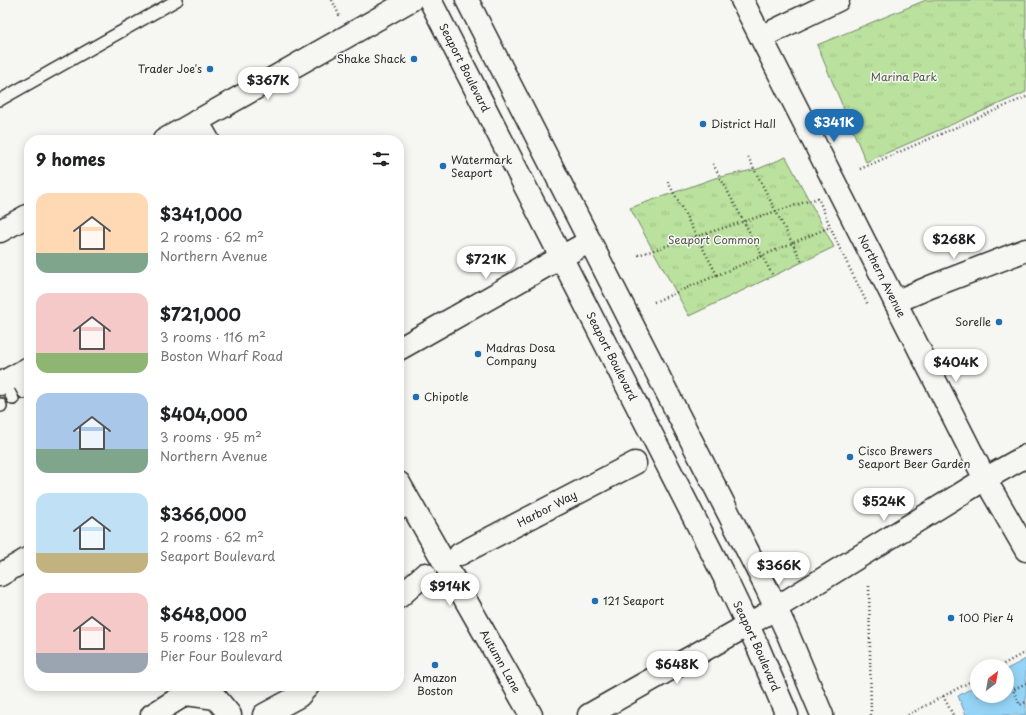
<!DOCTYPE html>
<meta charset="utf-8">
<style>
body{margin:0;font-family:"Playpen Sans",sans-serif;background:#f6f6f6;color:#202124;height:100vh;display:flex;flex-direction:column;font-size:15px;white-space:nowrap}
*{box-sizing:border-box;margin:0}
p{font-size:13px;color:#757577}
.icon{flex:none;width:22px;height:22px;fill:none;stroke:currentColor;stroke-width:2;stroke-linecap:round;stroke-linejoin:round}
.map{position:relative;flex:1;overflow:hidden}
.sheet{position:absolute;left:24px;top:135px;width:380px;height:556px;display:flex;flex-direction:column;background:#fff;border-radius:16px;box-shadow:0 2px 10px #0003}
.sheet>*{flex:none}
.needle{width:26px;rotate:31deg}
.fabs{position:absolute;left:970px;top:659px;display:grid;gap:8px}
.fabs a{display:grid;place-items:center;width:44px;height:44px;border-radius:50%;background:#fff;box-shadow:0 2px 10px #0003;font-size:20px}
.price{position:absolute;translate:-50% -34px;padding:0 9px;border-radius:14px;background:#fff;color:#222;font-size:13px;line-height:26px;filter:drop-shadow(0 1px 2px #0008)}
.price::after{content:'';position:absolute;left:50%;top:24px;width:12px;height:9px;margin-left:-6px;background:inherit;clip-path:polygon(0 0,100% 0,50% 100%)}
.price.current{background:#1f6fb2;color:#fff}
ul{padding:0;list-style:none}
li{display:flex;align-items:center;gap:12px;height:100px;padding:0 12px}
li span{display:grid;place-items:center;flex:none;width:112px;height:80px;border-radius:12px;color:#555}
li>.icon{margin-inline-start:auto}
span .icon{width:48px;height:48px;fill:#fffc;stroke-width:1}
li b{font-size:17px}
h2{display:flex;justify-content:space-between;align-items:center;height:48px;padding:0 12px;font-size:17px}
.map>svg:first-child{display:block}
.park{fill:url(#park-tufts);stroke:#728664}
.water{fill:#95d4f6;stroke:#6b90a5}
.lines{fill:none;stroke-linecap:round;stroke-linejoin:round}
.lane-casing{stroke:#2b2b2b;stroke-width:14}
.street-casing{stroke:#2b2b2b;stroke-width:25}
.secondary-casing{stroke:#2b2b2b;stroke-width:25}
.primary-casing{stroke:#2b2b2b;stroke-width:25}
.path{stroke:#2b2b2b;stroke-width:2.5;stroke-dasharray:1 3;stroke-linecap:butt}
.lane{stroke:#f6f6f2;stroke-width:11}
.street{stroke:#f6f6f2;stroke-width:22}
.secondary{stroke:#f6f6f2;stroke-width:22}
.primary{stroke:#f6f6f2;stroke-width:22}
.poi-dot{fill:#1f6fb2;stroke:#f6f6f2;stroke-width:1.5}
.labels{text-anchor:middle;stroke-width:3;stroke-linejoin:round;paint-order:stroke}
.poi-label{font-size:11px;fill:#2b2b2b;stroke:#f6f6f2;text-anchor:start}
.street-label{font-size:11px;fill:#2b2b2b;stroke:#f6f6f2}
.park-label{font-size:11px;fill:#4f5848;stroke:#f6f6f2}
</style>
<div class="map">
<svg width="1026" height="715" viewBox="0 0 1026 715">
<defs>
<pattern id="park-tufts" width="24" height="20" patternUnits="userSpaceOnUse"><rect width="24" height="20" fill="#bae19d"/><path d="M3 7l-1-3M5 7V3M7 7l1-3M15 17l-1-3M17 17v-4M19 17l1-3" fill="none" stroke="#a0c187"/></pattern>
</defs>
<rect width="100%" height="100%" fill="#f6f6f2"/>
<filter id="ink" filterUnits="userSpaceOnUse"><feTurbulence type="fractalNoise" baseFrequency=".025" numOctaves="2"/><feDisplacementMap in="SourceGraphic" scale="8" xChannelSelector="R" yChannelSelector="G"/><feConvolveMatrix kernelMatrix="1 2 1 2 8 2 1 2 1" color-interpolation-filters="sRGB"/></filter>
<g filter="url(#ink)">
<g class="park">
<path d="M926,0H1026V92L866,162L817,45Z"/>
<path d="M786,157L834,247L689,316L630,208L715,178L758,169Z"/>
</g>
<path class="water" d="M1026,659V715H966L958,696L977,685V696H1007V669Z"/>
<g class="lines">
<g class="lane-casing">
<g id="lane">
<path d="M0,100L177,0"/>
<path d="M14,376L24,393"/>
<path d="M4,382L13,399"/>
<path d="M0,404L1,406"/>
<path d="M399,515L412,507"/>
</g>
</g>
<g class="street-casing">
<g id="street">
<path d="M761,37L838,0"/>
<path d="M197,121L208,140"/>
<path d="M164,140L411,0"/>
<path d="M0,231L29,215"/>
<path d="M895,302L930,287L1026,250"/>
<path d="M0,384L29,368"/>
<path d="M1026,456L985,479L1026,550"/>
<path id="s1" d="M399,483L531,715"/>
<path id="s2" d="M460,554L635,463"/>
<path d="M399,597L425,574"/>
<path d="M152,715L186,694L216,698L230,715"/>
<path d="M264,715L299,696L308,686"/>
</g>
</g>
<g class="secondary-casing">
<g id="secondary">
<path d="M399,349L590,241"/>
<path d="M0,575L29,558"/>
<path d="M589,715L748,625L985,479L742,0"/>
</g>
</g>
<g class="primary-casing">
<g id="primary">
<path id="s3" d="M430,0L729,586L758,647L787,715"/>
<path d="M467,0L766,587L787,632L822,715"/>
</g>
</g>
<g class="path">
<path d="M332,0L340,17"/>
<path d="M748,157L802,262"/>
<path d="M713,164L773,276"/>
<path d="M860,169L1026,97"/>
<path d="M668,182L717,275"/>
<path d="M638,255L818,198L839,247L868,305"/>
<path d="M654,302L830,227"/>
<path d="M869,586L871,715"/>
<path d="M1000,666L1026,652"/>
<path d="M1026,683L1013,690L1020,705L1026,702"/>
<path d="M943,696L953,715"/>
<path d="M908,715L977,678"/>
</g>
<use href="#lane" class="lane"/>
<use href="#street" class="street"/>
<use href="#secondary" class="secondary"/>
<use href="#primary" class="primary"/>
</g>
</g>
<g class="poi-dot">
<circle cx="414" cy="59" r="4"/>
<circle cx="210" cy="69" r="4"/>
<circle cx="703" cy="124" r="4"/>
<circle cx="443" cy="166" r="4"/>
<circle cx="999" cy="322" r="4"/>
<circle cx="478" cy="354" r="4"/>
<circle cx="416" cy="397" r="4"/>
<circle cx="850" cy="457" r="4"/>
<circle cx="595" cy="601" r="4"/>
<circle cx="951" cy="618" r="4"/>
<circle cx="435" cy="665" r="4"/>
</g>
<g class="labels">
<g class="poi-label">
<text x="406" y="63" text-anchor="end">Shake Shack</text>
<text x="202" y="73" text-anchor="end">Trader Joe's</text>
<text x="711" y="128">District Hall</text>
<text x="451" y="164">Watermark<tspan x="451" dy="13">Seaport</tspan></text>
<text x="991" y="326" text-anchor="end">Sorelle</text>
<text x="486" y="352">Madras Dosa<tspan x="486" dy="13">Company</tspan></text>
<text x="424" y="401">Chipotle</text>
<text x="858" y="455">Cisco Brewers<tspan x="858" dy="13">Seaport Beer Garden</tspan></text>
<text x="603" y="605">121 Seaport</text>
<text x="959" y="622">100 Pier 4</text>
<text x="435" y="682" text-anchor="middle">Amazon<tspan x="435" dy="13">Boston</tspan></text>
</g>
<g class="street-label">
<text dy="4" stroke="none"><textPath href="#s3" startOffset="76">Seaport Boulevard</textPath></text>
<text transform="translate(882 276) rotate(63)" y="4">Northern Avenue</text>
<text dy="4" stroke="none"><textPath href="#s3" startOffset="400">Seaport Boulevard</textPath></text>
<text dy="4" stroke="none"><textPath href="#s2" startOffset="98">Harbor Way</textPath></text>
<text dy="4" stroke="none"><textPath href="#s3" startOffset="724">Seaport Boulevard</textPath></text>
<text dy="4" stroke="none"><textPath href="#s1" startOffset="205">Autumn Lane</textPath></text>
</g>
<g class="park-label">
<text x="904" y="81">Marina Park</text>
<text x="714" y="244">Seaport Common</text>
</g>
</g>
</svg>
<div class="fabs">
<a><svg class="needle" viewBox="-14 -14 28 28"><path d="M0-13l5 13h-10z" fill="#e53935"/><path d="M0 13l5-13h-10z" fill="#757577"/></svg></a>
</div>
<b class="price" style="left:268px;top:101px">$367K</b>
<b class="price current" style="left:834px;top:143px">$341K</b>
<b class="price" style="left:954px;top:260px">$268K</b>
<b class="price" style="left:486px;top:280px">$721K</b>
<b class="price" style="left:956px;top:383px">$404K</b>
<b class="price" style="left:884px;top:522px">$524K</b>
<b class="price" style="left:779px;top:586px">$366K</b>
<b class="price" style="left:450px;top:607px">$914K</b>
<b class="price" style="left:677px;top:685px">$648K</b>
<section class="sheet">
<h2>9 homes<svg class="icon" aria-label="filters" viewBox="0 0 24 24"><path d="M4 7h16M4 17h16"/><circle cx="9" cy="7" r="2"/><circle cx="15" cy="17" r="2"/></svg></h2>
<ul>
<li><span style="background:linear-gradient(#ffd9b3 75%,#7fa58c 0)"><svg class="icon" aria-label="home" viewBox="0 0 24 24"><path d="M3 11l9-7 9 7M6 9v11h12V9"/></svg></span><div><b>$341,000</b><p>2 rooms · 62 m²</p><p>Northern Avenue</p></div></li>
<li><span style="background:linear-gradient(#f6c9c9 75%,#8fb573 0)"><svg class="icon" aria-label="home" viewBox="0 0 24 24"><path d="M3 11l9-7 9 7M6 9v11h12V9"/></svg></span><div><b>$721,000</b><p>3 rooms · 116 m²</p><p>Boston Wharf Road</p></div></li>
<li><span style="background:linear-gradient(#a9c7e8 70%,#7fa58c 0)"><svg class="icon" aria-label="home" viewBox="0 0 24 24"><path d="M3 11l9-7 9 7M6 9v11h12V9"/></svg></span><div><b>$404,000</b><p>3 rooms · 95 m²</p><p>Northern Avenue</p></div></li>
<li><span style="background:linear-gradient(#bfe0f5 75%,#c2b280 0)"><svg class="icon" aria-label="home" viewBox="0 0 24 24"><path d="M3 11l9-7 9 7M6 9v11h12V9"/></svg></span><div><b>$366,000</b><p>2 rooms · 62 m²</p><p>Seaport Boulevard</p></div></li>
<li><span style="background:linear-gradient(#f6c9c9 75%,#9aa5b1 0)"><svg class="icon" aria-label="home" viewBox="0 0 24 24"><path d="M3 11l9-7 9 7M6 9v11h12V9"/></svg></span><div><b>$648,000</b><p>5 rooms · 128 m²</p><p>Pier Four Boulevard</p></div></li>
</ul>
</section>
</div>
